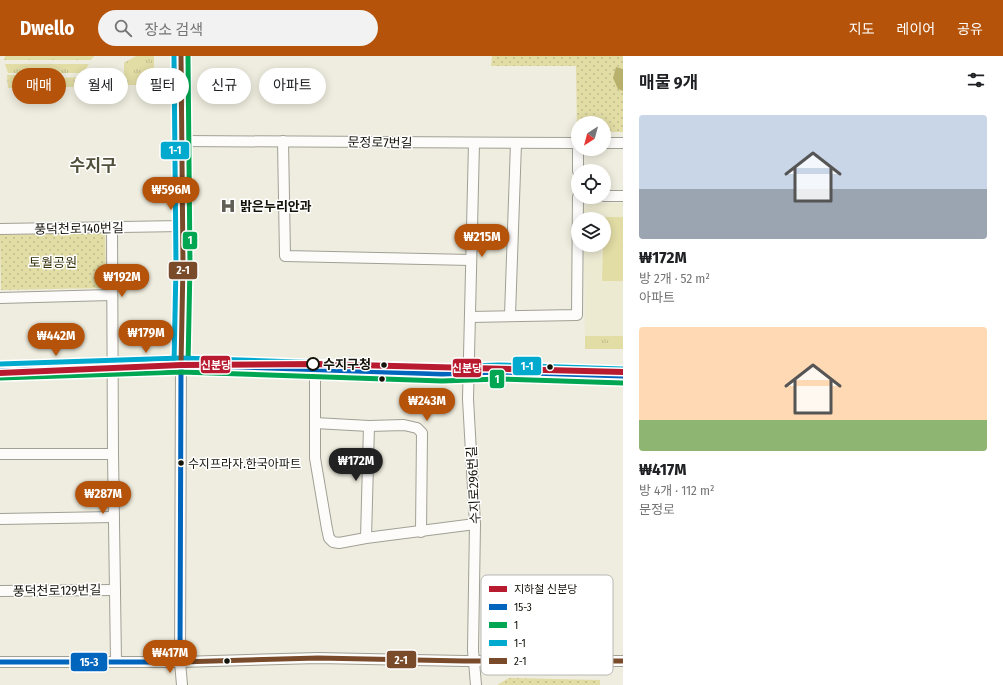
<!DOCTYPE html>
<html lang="ko">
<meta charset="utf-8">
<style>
body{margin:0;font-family:"Fira Sans Condensed","Noto Sans KR",sans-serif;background:#f2f2f2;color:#202124;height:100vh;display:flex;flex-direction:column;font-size:15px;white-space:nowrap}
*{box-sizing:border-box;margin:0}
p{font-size:13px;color:#757577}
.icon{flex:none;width:22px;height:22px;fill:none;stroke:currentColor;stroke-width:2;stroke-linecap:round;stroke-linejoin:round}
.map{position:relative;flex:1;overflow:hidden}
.side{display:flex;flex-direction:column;background:#fff;width:380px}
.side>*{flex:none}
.banner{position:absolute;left:12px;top:12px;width:380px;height:36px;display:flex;gap:8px}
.needle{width:26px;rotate:216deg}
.tools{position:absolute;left:571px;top:60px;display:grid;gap:8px}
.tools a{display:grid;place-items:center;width:40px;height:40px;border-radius:50%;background:#fff;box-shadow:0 2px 10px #0003;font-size:20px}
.price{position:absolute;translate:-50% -34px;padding:0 9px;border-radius:14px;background:#b45309;color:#fff;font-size:13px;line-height:26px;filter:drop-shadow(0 1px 2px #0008)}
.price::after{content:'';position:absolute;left:50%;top:24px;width:12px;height:9px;margin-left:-6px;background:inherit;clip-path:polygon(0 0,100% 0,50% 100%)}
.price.on{background:#222;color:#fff}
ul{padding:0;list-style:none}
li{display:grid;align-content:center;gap:8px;height:212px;padding:0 16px}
li span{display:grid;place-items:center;height:124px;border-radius:4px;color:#555}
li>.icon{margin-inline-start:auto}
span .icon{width:72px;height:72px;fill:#fffc;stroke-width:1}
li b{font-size:17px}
h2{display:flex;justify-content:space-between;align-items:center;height:48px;padding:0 16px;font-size:17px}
.chip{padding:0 14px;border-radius:18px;background:#fff;box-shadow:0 2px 10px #0003;font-size:14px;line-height:36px}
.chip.on{background:#b45309;color:#fff}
header{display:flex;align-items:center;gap:24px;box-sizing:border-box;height:56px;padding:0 20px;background:#b45309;color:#fff}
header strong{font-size:19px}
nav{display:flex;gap:22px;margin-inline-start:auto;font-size:14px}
.search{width:280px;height:36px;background:#f2f2f2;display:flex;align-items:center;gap:10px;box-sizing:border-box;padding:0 14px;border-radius:22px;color:#757577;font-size:15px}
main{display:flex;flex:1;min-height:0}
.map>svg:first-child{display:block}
.built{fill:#ecead1}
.grass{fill:url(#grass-tufts)}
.park{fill:url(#park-dots)}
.pitch{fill:#e2dca5}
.water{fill:#b8b16d}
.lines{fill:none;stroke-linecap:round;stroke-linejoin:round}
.minor-casing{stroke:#a1a095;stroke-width:12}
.major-casing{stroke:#cac9c3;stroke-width:15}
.minor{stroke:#fdfcfa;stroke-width:10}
.major{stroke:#e7e6dc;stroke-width:13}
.bus-1-casing{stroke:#fff;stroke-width:8}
.bus-2-casing{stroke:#fff;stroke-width:8}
.bus-3-casing{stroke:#fff;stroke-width:8}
.bus-4-casing{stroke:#fff;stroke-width:8}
.bus-1{stroke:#0065bd;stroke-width:5}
.bus-2{stroke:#00a651;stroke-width:5}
.bus-3{stroke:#00a9ce;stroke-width:5}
.bus-4{stroke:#7a4b2a;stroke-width:5}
.metro-1-casing{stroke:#fff;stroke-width:9}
.metro-1{stroke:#b81b30;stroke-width:6}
.stop-dot{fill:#fff;stroke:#14130a;stroke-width:2}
.bus-dot{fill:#14130a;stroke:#fff;stroke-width:1.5}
.labels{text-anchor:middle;stroke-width:3;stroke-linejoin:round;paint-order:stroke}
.bus-label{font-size:12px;fill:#14130a;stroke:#fff;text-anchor:start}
.street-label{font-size:13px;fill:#14130a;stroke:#fff}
.poi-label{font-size:13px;font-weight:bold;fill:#14130a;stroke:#fff;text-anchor:start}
.park-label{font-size:13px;fill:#332f07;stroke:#fff}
.stop-label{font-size:13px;font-weight:bold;fill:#14130a;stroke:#fff;text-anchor:start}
.district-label{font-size:17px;font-weight:bold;fill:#52503a;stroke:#fff}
.key{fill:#fff;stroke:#b8b8b6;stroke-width:1}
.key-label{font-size:11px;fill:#14130a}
.line-badge{stroke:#fff;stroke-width:1.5}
.badge-label{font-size:11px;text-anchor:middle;font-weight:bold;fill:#fff}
</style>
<header>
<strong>Dwello</strong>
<div class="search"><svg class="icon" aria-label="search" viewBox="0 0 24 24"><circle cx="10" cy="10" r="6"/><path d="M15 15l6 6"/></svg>장소 검색</div>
<nav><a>지도</a><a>레이어</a><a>공유</a></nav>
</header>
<main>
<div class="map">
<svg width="623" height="629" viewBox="0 0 623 629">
<defs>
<pattern id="grass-tufts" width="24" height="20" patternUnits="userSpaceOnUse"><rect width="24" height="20" fill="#e2dca5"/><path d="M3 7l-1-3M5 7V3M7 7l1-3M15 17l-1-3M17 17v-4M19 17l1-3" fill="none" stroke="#c1bc8d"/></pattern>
<pattern id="park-dots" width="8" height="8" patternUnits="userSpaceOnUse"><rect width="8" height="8" fill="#e2dca5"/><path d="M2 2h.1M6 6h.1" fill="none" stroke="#c1bc8d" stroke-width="1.8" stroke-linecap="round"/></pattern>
</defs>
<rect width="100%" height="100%" fill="#efeddf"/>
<path class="built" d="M589,147H623V280H585L584,189H604V163H584V152Z"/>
<g class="grass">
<path d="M5,0H94L91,4H4Z"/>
<path d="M136,0H154V29H124V7Z"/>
<path d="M5,8H89L83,17H8Z"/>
<path d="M7,19H46V32H8Z"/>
<path d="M81,21L74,31H55V22Z"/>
<rect x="585" y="280" width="38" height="13"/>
</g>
<g class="park">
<path d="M492,0H623V76H604V67H578L577,73L576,10H491Z"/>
<path d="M105,177L106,232L1,234L0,179Z"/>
<path d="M509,622L600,624V629H497Z"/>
</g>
<path class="pitch" d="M602,161H623V225H602L604,163H602Z"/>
<path class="water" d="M616,11L623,13V35L618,33L613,22Z"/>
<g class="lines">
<g class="minor-casing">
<g id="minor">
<path d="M181,0L183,209L181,306L180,606L182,629"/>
<path d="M181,85L578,87"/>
<path d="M283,85L285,200L471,204"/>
<path d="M474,87L468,343L475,468L473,594L476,629"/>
<path d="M604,87H623"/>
<path d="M578,93V115"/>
<path d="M604,140H623"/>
<path d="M112,171L113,398L116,605"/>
<path d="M0,173L182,170"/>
<path d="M0,242L111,239"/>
<path d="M510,259L516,87"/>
<path d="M470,261L577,259L578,141"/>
<path d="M315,314V402L327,473L329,482L333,486L339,487L366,482L475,468"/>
<path d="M315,367L369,370L404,369L417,372L422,377L421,476"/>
<path d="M0,398H113"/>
<path d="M0,463L114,461"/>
<path d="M366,482L369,370"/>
<path d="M0,535L115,534"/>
<path d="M0,606H180L318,602L464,605H623"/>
</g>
</g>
<g class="major-casing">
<path id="major" d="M0,315L181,309L442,318L499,316L623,320"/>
</g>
<use href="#minor" class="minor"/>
<use href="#major" class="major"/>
<g class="bus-1-casing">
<g id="bus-1">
<path d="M0,315L181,309L442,318L499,316L623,320"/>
<path d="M0,606H180L181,309"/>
</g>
</g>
<g class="bus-2-casing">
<g id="bus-2">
<path d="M188,309L190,209L188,0"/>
<path d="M0,322L181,316L442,325L499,323L623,327"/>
</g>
</g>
<g class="bus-3-casing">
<g id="bus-3">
<path d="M174,0L176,209L174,309"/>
<path d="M0,308L181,302L442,311L499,309L623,313"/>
</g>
</g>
<g class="bus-4-casing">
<g id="bus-4">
<path d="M181,0L183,209L181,309"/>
<path d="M180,606L318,602L464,605H623"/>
</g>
</g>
<use href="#bus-1" class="bus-1"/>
<use href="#bus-2" class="bus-2"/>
<use href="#bus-3" class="bus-3"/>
<use href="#bus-4" class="bus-4"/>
<g class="metro-1-casing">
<path id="metro-1" d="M0,317L181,309L317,308L623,316"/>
</g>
<use href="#metro-1" class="metro-1"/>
</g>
<defs>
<g id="hospital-bare" transform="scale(1.2)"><path d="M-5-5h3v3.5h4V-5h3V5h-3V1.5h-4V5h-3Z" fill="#615f55" stroke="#fff" stroke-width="2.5" paint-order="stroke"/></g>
</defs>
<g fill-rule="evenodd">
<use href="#hospital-bare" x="228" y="150"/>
</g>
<circle class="stop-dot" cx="313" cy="308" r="6"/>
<g class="bus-dot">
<circle cx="384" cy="309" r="3.5"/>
<circle cx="550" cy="311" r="3.5"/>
<circle cx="382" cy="323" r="3.5"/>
<circle cx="181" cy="407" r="3.5"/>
<circle cx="227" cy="605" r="3.5"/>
</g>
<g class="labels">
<g class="bus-label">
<text x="188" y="412">수지프라자.한국아파트</text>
</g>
<g class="street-label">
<text transform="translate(380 86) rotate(1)" y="5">문정로7번길</text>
<text transform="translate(79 172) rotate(-1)" y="5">풍덕천로140번길</text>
<text transform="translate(473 429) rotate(-93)" y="5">수지로296번길</text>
<text transform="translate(57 534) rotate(-1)" y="5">풍덕천로129번길</text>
</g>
<g class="poi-label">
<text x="240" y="155">밝은누리안과</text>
</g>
<g class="park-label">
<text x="53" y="211">토월공원</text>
</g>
<g class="stop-label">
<text x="323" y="313">수지구청</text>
</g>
<g class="district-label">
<text x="93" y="115">수지구</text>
</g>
</g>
<rect x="481" y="519" width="132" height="100" rx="6" class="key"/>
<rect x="489" y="530" width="18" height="6" fill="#b81b30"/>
<rect x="489" y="548" width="18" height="6" fill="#0065bd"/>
<rect x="489" y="566" width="18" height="6" fill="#00a651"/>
<rect x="489" y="584" width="18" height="6" fill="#00a9ce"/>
<rect x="489" y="602" width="18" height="6" fill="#7a4b2a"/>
<g class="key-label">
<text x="514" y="537">지하철 신분당</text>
<text x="514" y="555">15-3</text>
<text x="514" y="573">1</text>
<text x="514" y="591">1-1</text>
<text x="514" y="609">2-1</text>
</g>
<g class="line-badge">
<rect x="160" y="85" width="30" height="19" rx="4" fill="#00a9ce"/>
<rect x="182" y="175" width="16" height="19" rx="4" fill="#00a651"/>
<rect x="168" y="205" width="30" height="19" rx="4" fill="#7a4b2a"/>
<rect x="200" y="299" width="31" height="19" rx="4" fill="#b81b30"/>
<rect x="512" y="300" width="30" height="20" rx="4" fill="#00a9ce"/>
<rect x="452" y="302" width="30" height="20" rx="4" fill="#b81b30"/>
<rect x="489" y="313" width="16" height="20" rx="4" fill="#00a651"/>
<rect x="386" y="594" width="31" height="19" rx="4" fill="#7a4b2a"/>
<rect x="70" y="596" width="38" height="20" rx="4" fill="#0065bd"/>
</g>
<g class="badge-label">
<text x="175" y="98">1-1</text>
<text x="190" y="188">1</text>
<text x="183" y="218">2-1</text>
<text x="216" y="313">신분당</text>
<text x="527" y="314">1-1</text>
<text x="467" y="316">신분당</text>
<text x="497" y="327">1</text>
<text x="401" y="608">2-1</text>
<text x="89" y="610">15-3</text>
</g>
</svg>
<div class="tools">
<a><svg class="needle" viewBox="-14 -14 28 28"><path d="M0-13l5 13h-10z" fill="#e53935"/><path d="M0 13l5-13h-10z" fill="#757577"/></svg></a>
<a><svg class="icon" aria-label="locate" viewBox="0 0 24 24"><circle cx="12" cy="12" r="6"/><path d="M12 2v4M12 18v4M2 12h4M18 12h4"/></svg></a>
<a><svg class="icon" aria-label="layers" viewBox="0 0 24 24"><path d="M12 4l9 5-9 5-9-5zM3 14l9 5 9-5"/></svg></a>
</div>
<b class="price" style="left:171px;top:155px">₩596M</b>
<b class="price" style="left:482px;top:202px">₩215M</b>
<b class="price" style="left:122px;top:242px">₩192M</b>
<b class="price" style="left:146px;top:298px">₩179M</b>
<b class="price" style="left:56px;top:301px">₩442M</b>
<b class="price" style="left:427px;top:366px">₩243M</b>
<b class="price on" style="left:356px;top:426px">₩172M</b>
<b class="price" style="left:103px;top:459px">₩287M</b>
<b class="price" style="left:170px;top:618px">₩417M</b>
<div class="banner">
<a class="chip on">매매</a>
<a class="chip">월세</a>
<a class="chip">필터</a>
<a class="chip">신규</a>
<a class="chip">아파트</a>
</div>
</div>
<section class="side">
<h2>매물 9개<svg class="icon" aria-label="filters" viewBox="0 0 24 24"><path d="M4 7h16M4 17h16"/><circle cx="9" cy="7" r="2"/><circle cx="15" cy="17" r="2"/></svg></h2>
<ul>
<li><span style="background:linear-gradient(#c9d6e8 60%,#9aa5b1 0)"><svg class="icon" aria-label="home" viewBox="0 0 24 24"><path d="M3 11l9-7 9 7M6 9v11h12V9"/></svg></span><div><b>₩172M</b><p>방 2개 · 52 m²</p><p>아파트</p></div></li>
<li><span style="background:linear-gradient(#ffd9b3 75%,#8fb573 0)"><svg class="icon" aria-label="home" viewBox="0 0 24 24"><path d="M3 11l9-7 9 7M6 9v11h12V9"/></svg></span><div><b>₩417M</b><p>방 4개 · 112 m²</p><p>문정로</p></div></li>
</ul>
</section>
</main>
